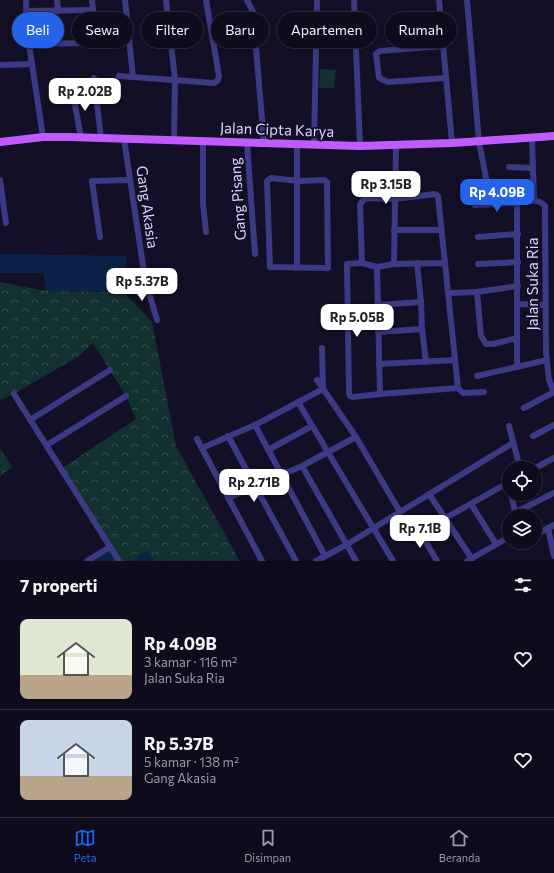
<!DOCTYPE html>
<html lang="id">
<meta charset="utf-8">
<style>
body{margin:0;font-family:Commissioner,sans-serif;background:#1c1929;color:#f1f3f6;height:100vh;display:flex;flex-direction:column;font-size:15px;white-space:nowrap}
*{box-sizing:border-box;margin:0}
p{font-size:13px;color:#9b9ba3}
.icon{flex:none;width:22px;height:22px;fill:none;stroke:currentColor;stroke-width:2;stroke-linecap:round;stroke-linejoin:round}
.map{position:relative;height:561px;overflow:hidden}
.side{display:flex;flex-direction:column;background:#0e0b1c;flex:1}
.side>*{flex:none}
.banner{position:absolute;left:12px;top:12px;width:530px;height:36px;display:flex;gap:8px}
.fabs{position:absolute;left:502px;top:461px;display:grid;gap:8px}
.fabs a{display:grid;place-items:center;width:40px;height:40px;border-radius:50%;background:#0e0b1c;box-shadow:0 2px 6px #0003,0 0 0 1px #2e2b3b;font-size:20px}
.price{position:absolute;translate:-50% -34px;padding:0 9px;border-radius:8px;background:#fff;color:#222;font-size:13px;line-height:26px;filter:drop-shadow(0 1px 2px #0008)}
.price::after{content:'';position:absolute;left:50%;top:24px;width:12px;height:9px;margin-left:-6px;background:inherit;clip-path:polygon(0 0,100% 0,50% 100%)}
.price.active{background:#2563eb;color:#fff}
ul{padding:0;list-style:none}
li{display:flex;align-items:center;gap:12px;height:100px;padding:0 20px}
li+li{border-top:1px solid #2e2b3b}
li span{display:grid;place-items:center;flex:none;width:112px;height:80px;border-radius:8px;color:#555}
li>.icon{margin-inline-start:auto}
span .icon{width:48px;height:48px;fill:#fffc;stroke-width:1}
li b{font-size:17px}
h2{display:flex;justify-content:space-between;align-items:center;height:48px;padding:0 20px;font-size:17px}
.chip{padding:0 14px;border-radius:18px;background:#0e0b1c;box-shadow:0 2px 6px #0003,0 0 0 1px #2e2b3b;font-size:14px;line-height:36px}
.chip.active{background:#2563eb;color:#fff}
.dock{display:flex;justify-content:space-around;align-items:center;height:56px;border-top:1px solid #2e2b3b;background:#0e0b1c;font-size:11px;color:#9b9ba3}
.dock a{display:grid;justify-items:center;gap:2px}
.dock .active{color:#2563eb}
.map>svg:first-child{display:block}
.grass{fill:#12302f}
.forest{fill:url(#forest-crowns)}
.water{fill:#0c2248}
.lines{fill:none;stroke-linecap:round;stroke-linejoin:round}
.minor{stroke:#3d3a85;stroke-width:6}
.major{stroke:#c25bff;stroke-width:8}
.labels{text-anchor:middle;stroke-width:4;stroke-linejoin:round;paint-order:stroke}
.street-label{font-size:15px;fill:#d9d4ff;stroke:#130f26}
</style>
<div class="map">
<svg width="554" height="561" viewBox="0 0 554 561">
<defs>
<pattern id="forest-crowns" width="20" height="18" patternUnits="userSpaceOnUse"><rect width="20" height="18" fill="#12302f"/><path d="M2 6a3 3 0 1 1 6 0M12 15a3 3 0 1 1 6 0" fill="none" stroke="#344d4e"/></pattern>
</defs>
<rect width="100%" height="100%" fill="#130f26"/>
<path class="grass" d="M320,69L336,70L334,88H319Z"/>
<g class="forest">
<path d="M0,282L46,291L123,292L152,322L176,446L240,561H119L61,469L136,419L126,396L93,343L79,356L14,394L0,400Z"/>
<path d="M0,448L12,467L0,476Z"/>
</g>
<g class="water">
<path d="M0,254L127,256L121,291H46L43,273H0Z"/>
<path d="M108,550L116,561H92Z"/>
<path d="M148,551L155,561H131Z"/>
</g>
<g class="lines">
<g class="minor">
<path d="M26,0L27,31L43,137"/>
<path d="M57,0L58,11"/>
<path d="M125,0L133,77"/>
<path d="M166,0L175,79L174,140"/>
<path d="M247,0L253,12L264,143"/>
<path d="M354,0L360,146"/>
<path d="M439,0L452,143"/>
<path d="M467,0L479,142L487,183"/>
<path d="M26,11L93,10"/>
<path d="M28,44L93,43L96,40L92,0"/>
<path d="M443,46L380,51L376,54L379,78L388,82L446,78"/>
<path d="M0,65L32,64"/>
<path d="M119,76L214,83L218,80L219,76L206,0"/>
<path d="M94,78L101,138"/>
<path d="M72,89L81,138"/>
<path d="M532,138L534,200"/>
<path d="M124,139L145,279L157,320"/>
<path d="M203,142V204L206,232"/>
<path d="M247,143L255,254"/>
<path d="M297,144V268"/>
<path d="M314,145L317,0"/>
<path d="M509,167L532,168"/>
<path d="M271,178L298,181L324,180L327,182L328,268L270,267L267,181Z"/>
<path d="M0,180L6,223"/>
<path d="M475,205L517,203"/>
<path d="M394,230H441"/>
<path d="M100,237L92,181L130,180"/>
<path d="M478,237L518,234"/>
<path d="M362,263L347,264L349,393L350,396L353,397L380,394"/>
<path d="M445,263L394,264L377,267L362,263L360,205L363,200L368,198L395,199L435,194L438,196L458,388L463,393L484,392"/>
<path d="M394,264L396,146"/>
<path d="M478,264L518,262"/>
<path d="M377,267L380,394L458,388"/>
<path d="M145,279L173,271"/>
<path d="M477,292L481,336L486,344H493L517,338"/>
<path d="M449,293L477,292L518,286"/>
<path d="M421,302L422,329L426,362"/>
<path d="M518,304L542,305"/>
<path d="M378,305L421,302L417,263"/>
<path d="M378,332L422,329"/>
<path d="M379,364L455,360"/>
<path d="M517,367V203C527,201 539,198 545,206L546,352L549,380L554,393"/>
<path d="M477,376L547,360"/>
<path d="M317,380L356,437L400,512"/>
<path d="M14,394L119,561"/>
<path d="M298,402L393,561"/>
<path d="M524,408L554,392"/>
<path d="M30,420L110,370"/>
<path d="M255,425L325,556"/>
<path d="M509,426L520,468"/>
<path d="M228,436L296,561"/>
<path d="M533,436L554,425"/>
<path d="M197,439L262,561"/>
<path d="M47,445L126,396"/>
<path d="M202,448L255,425L323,389L322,348"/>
<path d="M268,450L312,426"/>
<path d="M302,466L356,561"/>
<path d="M535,468L554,458"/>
<path d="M429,494L472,559"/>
<path d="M511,494L516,516"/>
<path d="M228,498L302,466L356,437"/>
<path d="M471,504L496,544"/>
<path d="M516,512L554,493"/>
<path d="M444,519L509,482"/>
<path d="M417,527L437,561"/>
<path d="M548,528L554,556"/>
<path d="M535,535L554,525"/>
<path d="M87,561L110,547"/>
<path d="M316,561L346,545L513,443"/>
<path d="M467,561L509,537"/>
</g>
<path class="major" d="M0,142L43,137H69L360,146L452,143L554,136"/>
</g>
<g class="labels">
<g class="street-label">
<text transform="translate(277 130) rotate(2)" y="5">Jalan Cipta Karya</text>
<text transform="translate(238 199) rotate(-94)" y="5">Gang Pisang</text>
<text transform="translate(147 207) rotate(82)" y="5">Gang Akasia</text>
<text transform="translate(533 284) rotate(-90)" y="5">Jalan Suka Ria</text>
</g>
</g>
</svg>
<div class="fabs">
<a><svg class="icon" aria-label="locate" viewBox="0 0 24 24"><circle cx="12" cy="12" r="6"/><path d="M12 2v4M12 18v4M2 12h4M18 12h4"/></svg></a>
<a><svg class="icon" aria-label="layers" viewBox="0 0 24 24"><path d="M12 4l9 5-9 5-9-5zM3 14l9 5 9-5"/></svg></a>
</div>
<b class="price" style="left:85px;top:112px">Rp 2.02B</b>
<b class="price" style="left:386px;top:205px">Rp 3.15B</b>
<b class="price active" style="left:497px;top:213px">Rp 4.09B</b>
<b class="price" style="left:142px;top:302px">Rp 5.37B</b>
<b class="price" style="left:357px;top:338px">Rp 5.05B</b>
<b class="price" style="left:254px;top:503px">Rp 2.71B</b>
<b class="price" style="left:420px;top:549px">Rp 7.1B</b>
<div class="banner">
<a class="chip active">Beli</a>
<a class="chip">Sewa</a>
<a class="chip">Filter</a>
<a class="chip">Baru</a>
<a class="chip">Apartemen</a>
<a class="chip">Rumah</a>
</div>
</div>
<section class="side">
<h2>7 properti<svg class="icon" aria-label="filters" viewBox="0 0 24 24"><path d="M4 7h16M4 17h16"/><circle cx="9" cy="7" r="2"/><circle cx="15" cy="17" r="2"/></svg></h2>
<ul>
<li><span style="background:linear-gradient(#dfe7d0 70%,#b9a48a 0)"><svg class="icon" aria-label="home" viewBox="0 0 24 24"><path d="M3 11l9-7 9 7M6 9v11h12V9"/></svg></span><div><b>Rp 4.09B</b><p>3 kamar · 116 m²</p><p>Jalan Suka Ria</p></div><svg class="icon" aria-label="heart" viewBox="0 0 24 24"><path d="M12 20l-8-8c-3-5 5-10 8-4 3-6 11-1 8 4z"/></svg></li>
<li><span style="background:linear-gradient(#c9d6e8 70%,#b9a48a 0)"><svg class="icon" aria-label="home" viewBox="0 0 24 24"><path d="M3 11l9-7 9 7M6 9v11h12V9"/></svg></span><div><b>Rp 5.37B</b><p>5 kamar · 138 m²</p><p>Gang Akasia</p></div><svg class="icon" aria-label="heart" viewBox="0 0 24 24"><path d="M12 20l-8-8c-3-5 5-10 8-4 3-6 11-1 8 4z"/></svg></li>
</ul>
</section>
<nav class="dock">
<a class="active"><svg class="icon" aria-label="map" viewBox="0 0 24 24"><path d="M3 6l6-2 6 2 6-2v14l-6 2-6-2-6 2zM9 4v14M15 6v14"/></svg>Peta</a>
<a><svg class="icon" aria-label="saved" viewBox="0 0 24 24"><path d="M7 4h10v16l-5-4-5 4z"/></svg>Disimpan</a>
<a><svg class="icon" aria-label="home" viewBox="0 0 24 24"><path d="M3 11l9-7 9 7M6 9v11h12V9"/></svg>Beranda</a>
</nav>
